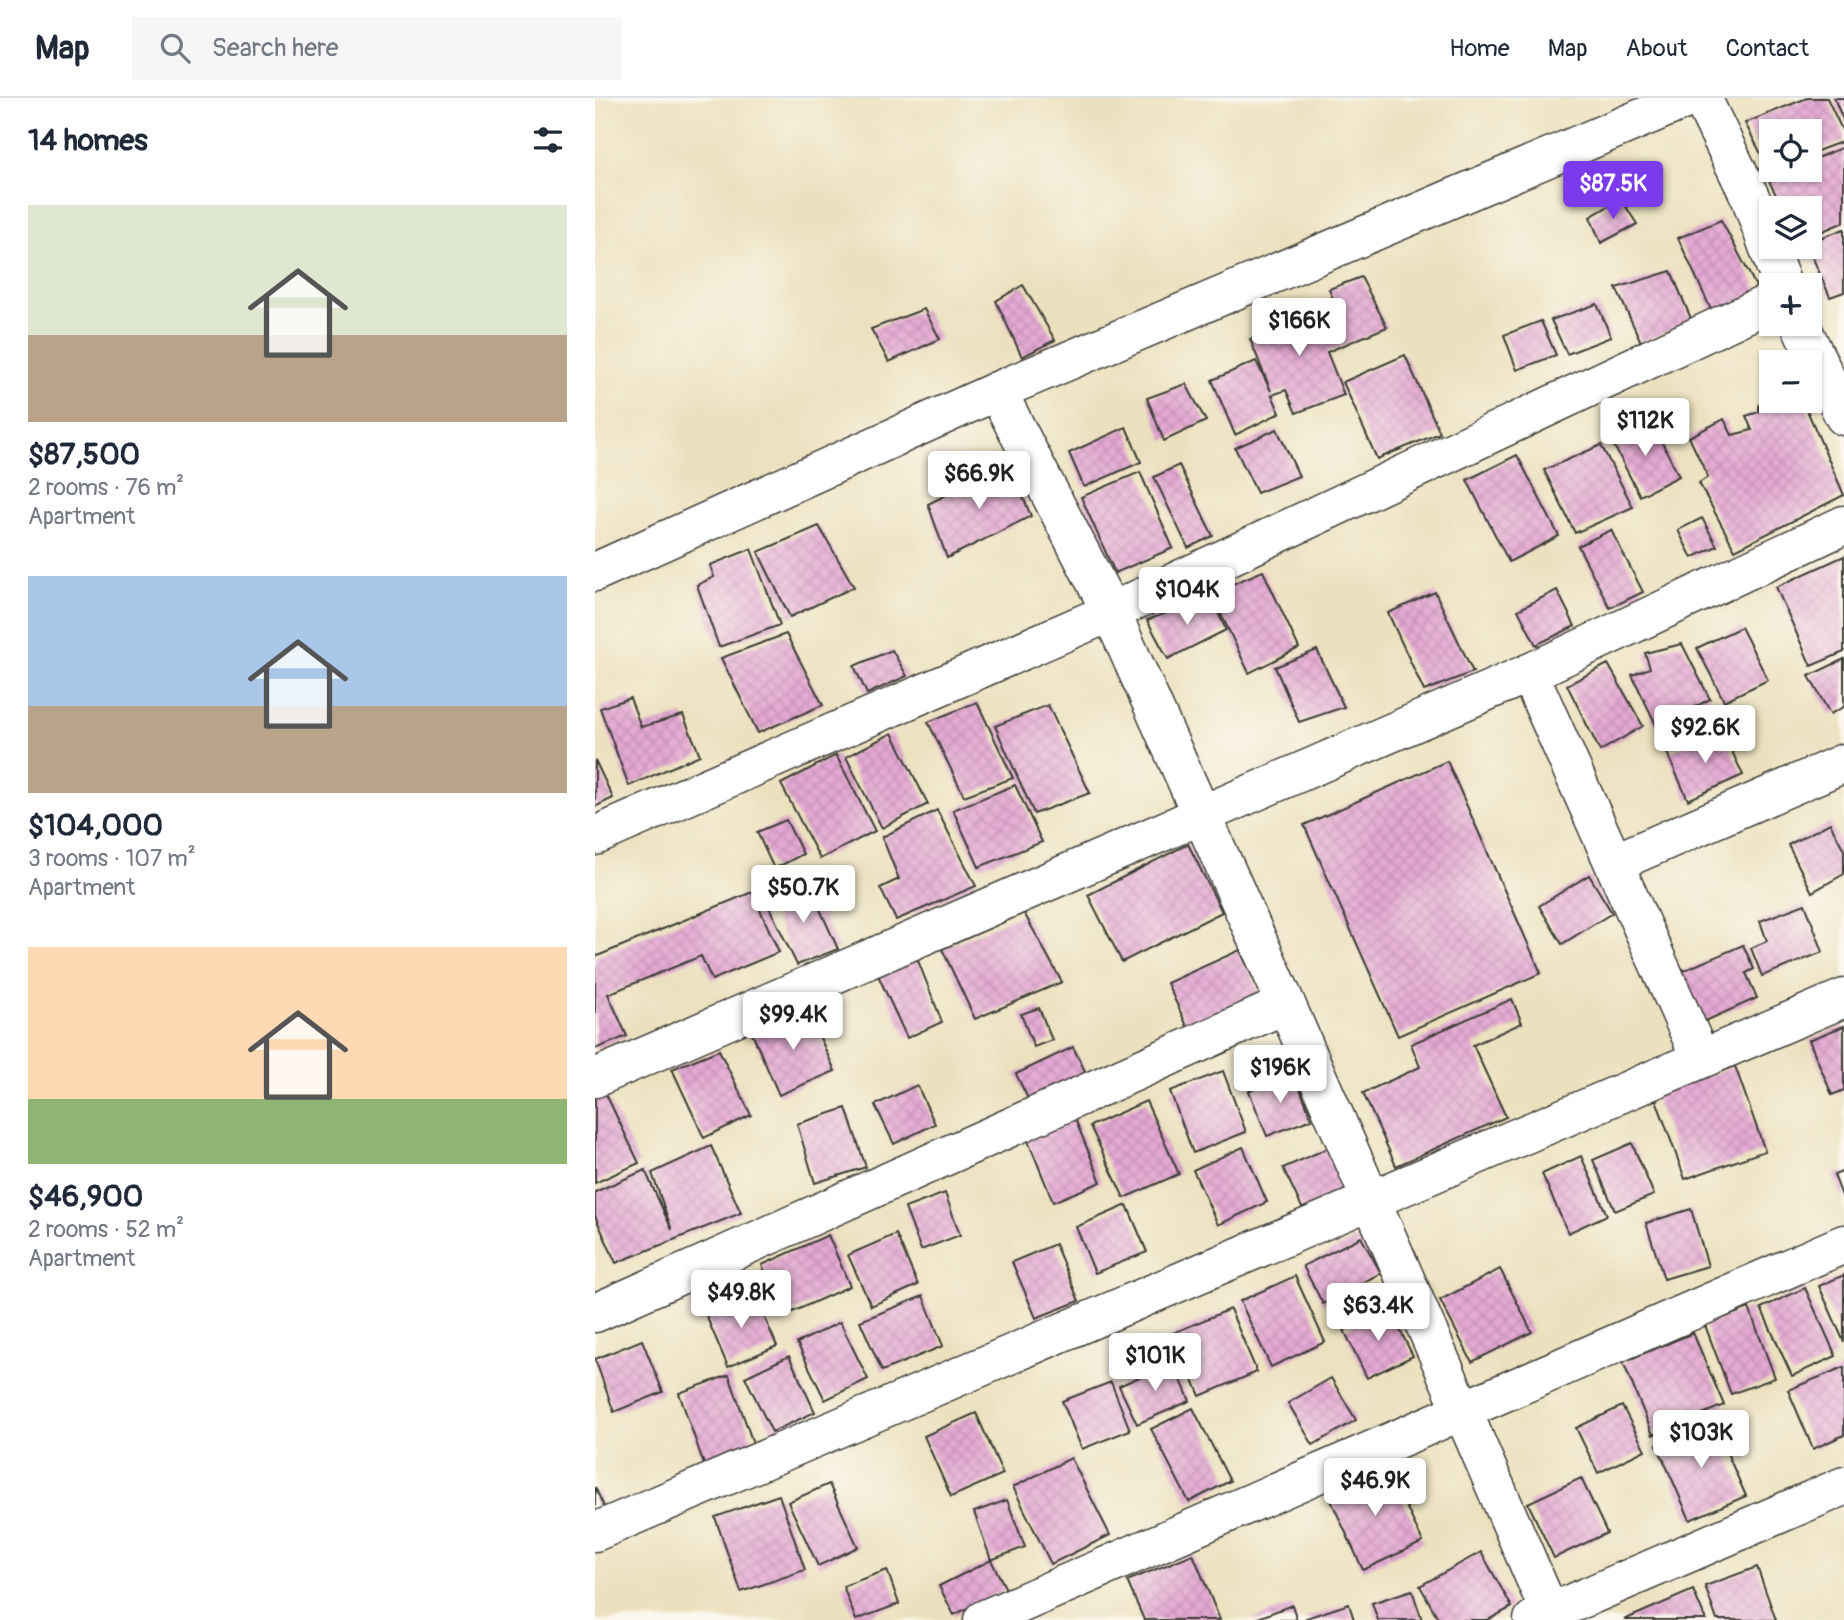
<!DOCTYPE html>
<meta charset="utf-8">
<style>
body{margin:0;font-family:Pangolin,sans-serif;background:#f6f6f7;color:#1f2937;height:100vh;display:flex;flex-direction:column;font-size:26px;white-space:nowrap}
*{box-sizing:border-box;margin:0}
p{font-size:23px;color:#747a83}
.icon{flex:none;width:38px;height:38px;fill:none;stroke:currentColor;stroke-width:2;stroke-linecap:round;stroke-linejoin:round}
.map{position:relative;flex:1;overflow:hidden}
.drawer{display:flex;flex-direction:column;background:#fff;width:595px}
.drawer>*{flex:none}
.buttons{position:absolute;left:1164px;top:21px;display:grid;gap:14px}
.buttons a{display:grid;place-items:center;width:63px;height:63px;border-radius:0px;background:#fff;box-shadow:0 2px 5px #0004;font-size:35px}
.price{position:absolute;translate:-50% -60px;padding:0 16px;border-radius:7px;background:#fff;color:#222;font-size:23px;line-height:46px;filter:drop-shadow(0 2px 4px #0008)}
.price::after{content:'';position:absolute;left:50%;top:42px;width:21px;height:16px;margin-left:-10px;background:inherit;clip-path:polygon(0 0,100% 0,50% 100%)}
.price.current{background:#7c3aed;color:#fff}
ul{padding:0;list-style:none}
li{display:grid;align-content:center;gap:14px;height:371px;padding:0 28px}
li span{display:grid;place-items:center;height:217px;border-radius:0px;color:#555}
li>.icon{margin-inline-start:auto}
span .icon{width:126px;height:126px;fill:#fffc;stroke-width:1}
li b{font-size:30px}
h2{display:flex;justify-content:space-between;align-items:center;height:84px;padding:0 28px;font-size:30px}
header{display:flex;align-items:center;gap:42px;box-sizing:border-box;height:98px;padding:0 35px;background:#fff;border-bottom:2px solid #e0e1e3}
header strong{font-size:33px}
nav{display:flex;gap:38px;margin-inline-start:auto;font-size:24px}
.search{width:490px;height:63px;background:#f6f6f7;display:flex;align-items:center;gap:18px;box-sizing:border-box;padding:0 24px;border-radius:0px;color:#747a83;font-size:26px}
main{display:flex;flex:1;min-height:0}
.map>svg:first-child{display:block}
.building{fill:url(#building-cross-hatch)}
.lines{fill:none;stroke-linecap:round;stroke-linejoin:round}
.minor-casing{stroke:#3b3a34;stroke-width:41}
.minor{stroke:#fff;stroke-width:38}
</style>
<header>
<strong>Map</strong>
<div class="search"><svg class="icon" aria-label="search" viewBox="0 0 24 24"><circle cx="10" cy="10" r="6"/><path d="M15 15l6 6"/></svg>Search here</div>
<nav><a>Home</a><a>Map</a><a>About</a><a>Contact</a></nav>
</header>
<main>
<section class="drawer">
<h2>14 homes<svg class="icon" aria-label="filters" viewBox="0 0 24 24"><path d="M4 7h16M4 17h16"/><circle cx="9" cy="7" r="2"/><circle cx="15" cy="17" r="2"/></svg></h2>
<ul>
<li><span style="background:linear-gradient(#dfe7d0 60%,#b9a48a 0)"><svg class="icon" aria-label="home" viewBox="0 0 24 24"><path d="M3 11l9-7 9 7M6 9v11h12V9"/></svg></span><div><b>$87,500</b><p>2 rooms · 76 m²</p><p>Apartment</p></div></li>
<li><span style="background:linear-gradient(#a9c7e8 60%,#b9a48a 0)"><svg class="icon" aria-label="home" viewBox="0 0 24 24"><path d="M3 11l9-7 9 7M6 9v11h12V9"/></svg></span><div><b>$104,000</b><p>3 rooms · 107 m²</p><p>Apartment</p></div></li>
<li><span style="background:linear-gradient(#ffd9b3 70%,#8fb573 0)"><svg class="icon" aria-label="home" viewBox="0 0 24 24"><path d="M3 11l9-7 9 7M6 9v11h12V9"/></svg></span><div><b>$46,900</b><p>2 rooms · 52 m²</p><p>Apartment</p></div></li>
</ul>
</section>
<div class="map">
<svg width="1249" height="1522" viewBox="0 0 1249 1522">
<defs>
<pattern id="building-cross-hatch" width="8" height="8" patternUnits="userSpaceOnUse" patternTransform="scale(1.75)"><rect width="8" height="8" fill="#e4a9d3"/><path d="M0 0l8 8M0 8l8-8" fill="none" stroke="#c391b5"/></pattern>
</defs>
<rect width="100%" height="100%" fill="#fbf7ec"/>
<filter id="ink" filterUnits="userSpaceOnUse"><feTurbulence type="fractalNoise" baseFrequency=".0143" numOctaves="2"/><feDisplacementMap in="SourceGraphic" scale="14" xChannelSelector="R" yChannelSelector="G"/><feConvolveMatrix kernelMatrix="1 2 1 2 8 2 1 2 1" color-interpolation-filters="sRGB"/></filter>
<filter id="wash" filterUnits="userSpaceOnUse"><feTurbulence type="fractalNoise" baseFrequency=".00686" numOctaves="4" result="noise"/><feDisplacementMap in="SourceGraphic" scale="28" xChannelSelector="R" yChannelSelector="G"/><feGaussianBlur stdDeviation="1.57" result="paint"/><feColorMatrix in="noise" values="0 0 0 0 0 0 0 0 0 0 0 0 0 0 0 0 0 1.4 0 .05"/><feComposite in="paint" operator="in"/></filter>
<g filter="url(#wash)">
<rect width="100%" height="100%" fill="#ece1bf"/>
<g id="blocks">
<g class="building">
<path d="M1212,0H1232L1249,36V43L1214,56V33H1176V75L1150,25Z"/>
<path d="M1239,0H1249V24Z"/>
<path d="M1249,49V124L1216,138L1214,110H1203L1199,102L1184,103L1172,79L1191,72H1214V63Z"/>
<path d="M1026,101L1042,126L1006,145L995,119Z"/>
<path d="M1126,122L1164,194L1118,216L1083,140Z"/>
<path d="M1249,131V194L1235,199L1213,149L1214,144Z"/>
<path d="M1076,173L1097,223L1046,244L1021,190Z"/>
<path d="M766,179L792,229L732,254L749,297L701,315L691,292L677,297L685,315L640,337L617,282L661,263L676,293L655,241L738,201L734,191Z"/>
<path d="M428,187L460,242L427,259L401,203Z"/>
<path d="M1002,206L1016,239L972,256L956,222Z"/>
<path d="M329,211L345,241L294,264L276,231Z"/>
<path d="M946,223L961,257L922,272L909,237Z"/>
<path d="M810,257L845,335L782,361L748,284Z"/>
<path d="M591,286L611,323L569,343L552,300Z"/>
<path d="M1176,288V303H1208L1249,397L1140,452L1104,385L1113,379L1094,339L1129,321L1137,337L1157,332L1151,318L1164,314V307L1174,303L1168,290Z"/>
<path d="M1056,323L1084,378L1045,398L1016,342Z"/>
<path d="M531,329L546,364L489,389L474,355Z"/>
<path d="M682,331L704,378L662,395L640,350Z"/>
<path d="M1006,347L1038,409L980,435L949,372Z"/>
<path d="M922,357L964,438L914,464L872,382Z"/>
<path d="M414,366L436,418L352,460L333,406Z"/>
<path d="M584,367L618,438L593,450L559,379Z"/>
<path d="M545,374L578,450L520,475L486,399Z"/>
<path d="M1107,420L1122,448L1097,460L1083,432Z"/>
<path d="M224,428L259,489L195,519L163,454Z"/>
<path d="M1016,432L1048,494L1015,510L983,448Z"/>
<path d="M156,451L185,527L124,549L102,487L119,479L115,467Z"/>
<path d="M1249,458V554L1216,568L1181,489Z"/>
<path d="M668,473L704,550L654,575L616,495Z"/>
<path d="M962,492L980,528L941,547L923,512Z"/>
<path d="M840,494L878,574L829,593L793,515Z"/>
<path d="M616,499L631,532L573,561L552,522Z"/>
<path d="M1146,529L1173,582L1129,603L1102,550Z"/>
<path d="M191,536L228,607L163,635L126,560Z"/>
<path d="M1087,546L1115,601L1062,629L1037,577L1055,570L1050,555Z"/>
<path d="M297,552L312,578L272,596L259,568Z"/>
<path d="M722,552L749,609L704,624L680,569Z"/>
<path d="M1249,561V609L1235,616L1214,578Z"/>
<path d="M1013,566L1048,628L1005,653L972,587Z"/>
<path d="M35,600L46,629L88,617L105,657L34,688L5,610Z"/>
<path d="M382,604L418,680L369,698L333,624Z"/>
<path d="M453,607L495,695L439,716L400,628Z"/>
<path d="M1127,632L1148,677L1093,702L1072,655Z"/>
<path d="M297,635L333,706L287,730L251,659Z"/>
<path d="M241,657L280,733L225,761L186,686Z"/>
<path d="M0,662L18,700L0,709Z"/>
<path d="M852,663L946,875L803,938L709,727Z"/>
<path d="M420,687L447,744L384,769L358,712Z"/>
<path d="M342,712L381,788L301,822L285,790L304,781L287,739Z"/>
<path d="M191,722L208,756L179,771L162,734Z"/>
<path d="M1235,725L1249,752V776L1217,794L1193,747Z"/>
<path d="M593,746L627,814L527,864L493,797Z"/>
<path d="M994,777L1017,815L967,846L944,808Z"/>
<path d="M213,785L243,851L202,867L173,807Z"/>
<path d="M157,794L184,854L117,882L106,858L13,896L32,938L0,951V859Z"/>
<path d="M1210,806L1228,854L1167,878L1156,850L1172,843L1165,823Z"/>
<path d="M429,815L467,884L380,921L347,851Z"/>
<path d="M1148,847L1159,871L1151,875L1162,900L1106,925L1083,875Z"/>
<path d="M645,852L672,910L599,943L572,885Z"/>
<path d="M322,860L347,924L312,940L282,875Z"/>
<path d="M917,901L927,925L878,947L911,1019L801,1068L768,995L825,969L816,946Z"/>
<path d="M444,910L457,942L439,949L426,916Z"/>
<path d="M213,913L240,973L184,997L156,933Z"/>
<path d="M1249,928V992L1237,997L1214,942Z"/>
<path d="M478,949L492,977L435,1005L421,976Z"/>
<path d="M124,952L156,1017L109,1040L77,971Z"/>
<path d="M1140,968L1170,1053L1090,1081L1059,996Z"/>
<path d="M628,973L651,1034L598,1055L575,993Z"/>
<path d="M699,976L717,1021L672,1038L654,993Z"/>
<path d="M322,987L340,1026L299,1046L280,1007Z"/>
<path d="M9,992L44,1065L0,1085V997Z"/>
<path d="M551,1003L584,1076L529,1100L495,1028Z"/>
<path d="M251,1010L271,1069L220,1085L202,1026Z"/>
<path d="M480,1021L506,1084L458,1104L432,1040Z"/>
<path d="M1037,1045L1059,1097L1020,1113L998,1062Z"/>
<path d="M740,1047L761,1095L711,1118L688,1070Z"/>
<path d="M116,1048L146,1115L21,1165L0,1118V1094L50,1072L77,1132L57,1075Z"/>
<path d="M648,1049L672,1104L623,1127L598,1072Z"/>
<path d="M986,1058L1012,1117L973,1135L947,1076Z"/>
<path d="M1249,1073V1103L1239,1077Z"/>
<path d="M350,1095L365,1137L326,1152L310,1110Z"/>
<path d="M532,1107L552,1154L500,1175L481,1129Z"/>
<path d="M1096,1111L1113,1168L1069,1181L1051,1125Z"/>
<path d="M301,1136L323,1187L276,1208L253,1157Z"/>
<path d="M233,1137L255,1188L191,1217L167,1167Z"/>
<path d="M766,1139L786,1175L728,1206L708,1168Z"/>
<path d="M460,1146L484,1203L441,1220L417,1164Z"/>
<path d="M905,1171L937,1234L877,1264L845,1202Z"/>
<path d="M1249,1177V1244L1224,1188Z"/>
<path d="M700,1178L730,1244L676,1269L645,1203Z"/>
<path d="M1210,1190L1241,1258L1197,1278L1166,1210Z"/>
<path d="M159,1195L182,1248L133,1269L110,1215Z"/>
<path d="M328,1198L348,1248L287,1273L265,1223Z"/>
<path d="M794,1210L818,1258L772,1280L749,1232Z"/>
<path d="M1154,1210L1180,1280L1136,1296L1110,1227Z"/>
<path d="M635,1211L662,1274L605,1298L578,1235Z"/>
<path d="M245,1224L273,1281L230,1302L202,1245Z"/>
<path d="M1098,1235L1129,1307L1058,1337L1028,1264Z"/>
<path d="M47,1242L68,1294L19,1314L0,1261Z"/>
<path d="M194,1258L220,1314L177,1334L150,1279Z"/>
<path d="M578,1264L595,1303L542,1326L524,1288Z"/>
<path d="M1249,1269V1337L1218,1351L1193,1292Z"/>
<path d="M134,1277L161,1354L111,1372L84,1295Z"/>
<path d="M736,1280L761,1322L718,1347L693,1305Z"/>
<path d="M516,1284L535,1332L487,1351L467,1303Z"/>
<path d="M1027,1308L1050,1352L1003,1375L981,1330Z"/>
<path d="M598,1310L635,1383L594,1404L556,1331Z"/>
<path d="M381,1315L408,1376L356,1399L329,1338Z"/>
<path d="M1118,1323L1151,1398L1095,1422L1062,1347Z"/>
<path d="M476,1360L515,1437L456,1466L418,1389Z"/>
<path d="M792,1368L828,1444L768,1472L733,1396Z"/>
<path d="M986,1380L1012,1435L959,1460L933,1405Z"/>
<path d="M234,1386L263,1449L223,1468L193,1404Z"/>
<path d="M0,1389L10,1411L0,1415Z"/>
<path d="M184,1397L210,1472L146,1494L120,1419Z"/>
<path d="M412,1402L430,1449L396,1462L379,1414Z"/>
<path d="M886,1454L917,1509L893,1522H844L825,1488Z"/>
<path d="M598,1456L625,1522H549L532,1483Z"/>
<path d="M396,1462L411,1491L359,1517L344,1488Z"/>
<path d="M1162,1469L1181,1522H1122L1110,1488Z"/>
<path d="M292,1472L304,1506L261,1522L248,1488Z"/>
<path d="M817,1492L827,1522H783L777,1505Z"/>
<path d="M1098,1492L1111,1522H1029Z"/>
<path d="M754,1506L759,1522H712L711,1520Z"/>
<path d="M697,1507L702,1522H658Z"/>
</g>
</g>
</g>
<g filter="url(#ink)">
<use href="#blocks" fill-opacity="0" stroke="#3b3a34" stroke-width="2"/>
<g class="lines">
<g class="minor-casing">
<g id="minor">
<path d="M1107,0L1156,101L1187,187"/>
<path d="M1205,226L1249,318"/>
<path d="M402,293L516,514L691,906L955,1515"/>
<path d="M0,474L402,293L1094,0"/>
<path d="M934,575L1106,961"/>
<path d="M0,738L516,514L1176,204"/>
<path d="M1019,765L1249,665"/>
<path d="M0,980L934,575L1249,427"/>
<path d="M0,1215L691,906"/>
<path d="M0,1434L1249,900"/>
<path d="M388,1522L1249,1146"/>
<path d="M938,1522L1249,1388"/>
</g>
</g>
<use href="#minor" class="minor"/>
</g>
</g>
</svg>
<div class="buttons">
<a><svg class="icon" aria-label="locate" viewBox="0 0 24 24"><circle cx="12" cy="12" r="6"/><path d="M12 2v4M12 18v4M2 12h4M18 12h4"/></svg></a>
<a><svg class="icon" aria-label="layers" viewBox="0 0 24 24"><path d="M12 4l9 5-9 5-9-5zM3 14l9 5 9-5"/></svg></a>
<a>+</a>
<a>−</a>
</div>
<b class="price current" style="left:1018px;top:123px">$87.5K</b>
<b class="price" style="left:704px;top:260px">$166K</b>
<b class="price" style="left:1050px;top:360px">$112K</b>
<b class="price" style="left:384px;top:413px">$66.9K</b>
<b class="price" style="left:592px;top:529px">$104K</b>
<b class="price" style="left:1110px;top:667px">$92.6K</b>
<b class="price" style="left:208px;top:827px">$50.7K</b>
<b class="price" style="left:198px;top:954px">$99.4K</b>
<b class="price" style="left:685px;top:1007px">$196K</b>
<b class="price" style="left:146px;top:1232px">$49.8K</b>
<b class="price" style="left:783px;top:1245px">$63.4K</b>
<b class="price" style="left:560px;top:1295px">$101K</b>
<b class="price" style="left:1106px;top:1372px">$103K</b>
<b class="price" style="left:780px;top:1420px">$46.9K</b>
</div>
</main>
